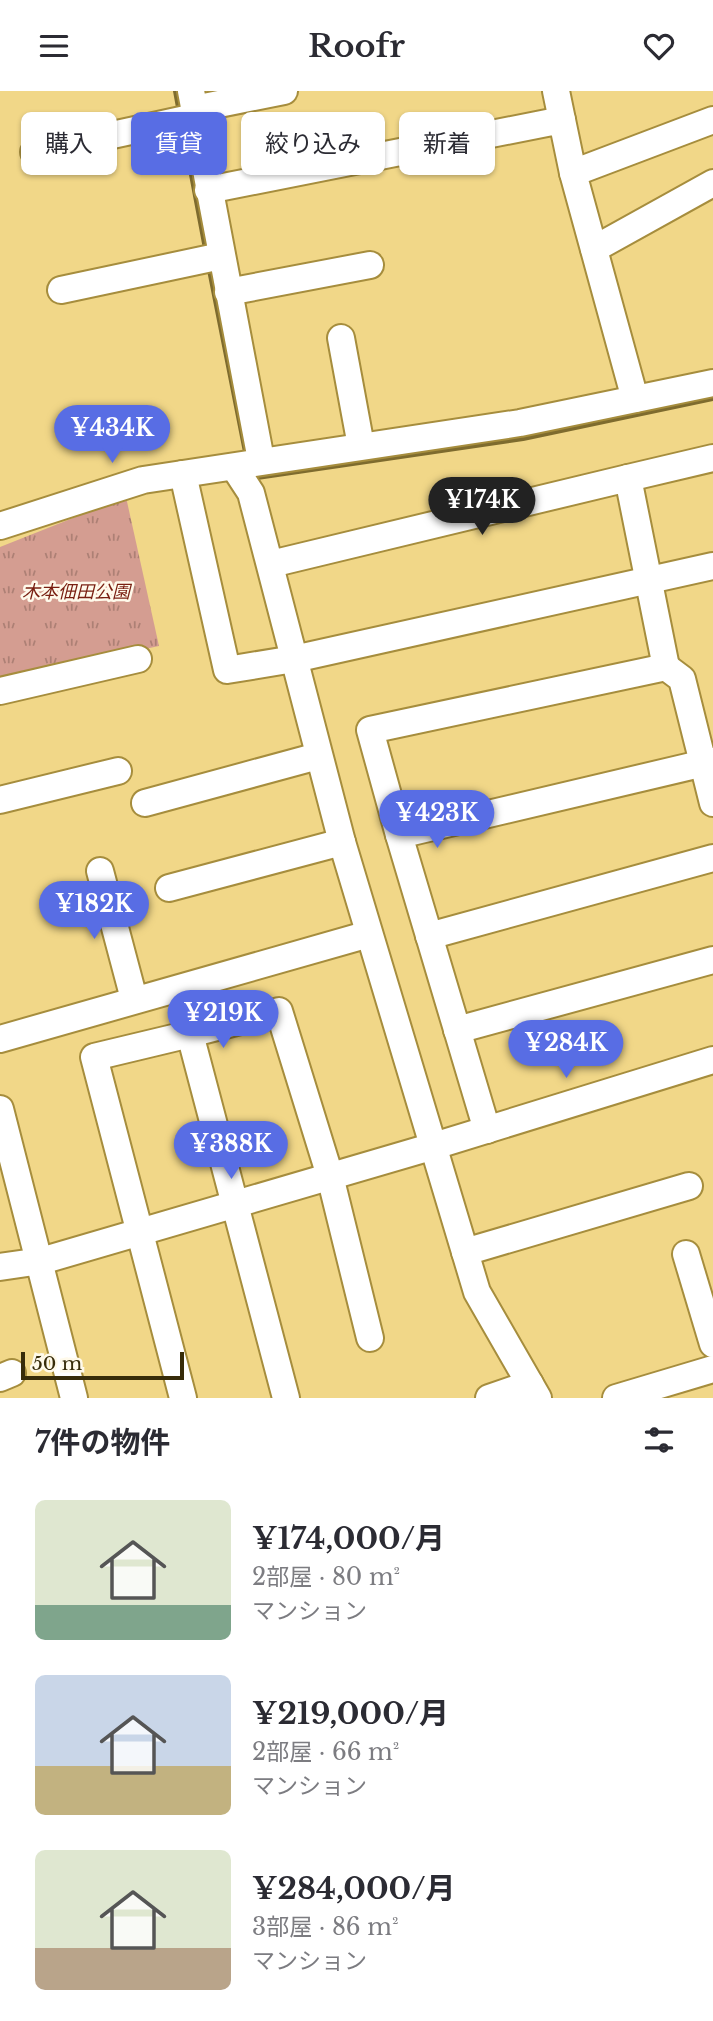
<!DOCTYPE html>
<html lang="ja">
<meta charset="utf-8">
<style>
body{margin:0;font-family:"Libre Baskerville","Noto Sans JP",serif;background:#f2f2f3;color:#2b2b33;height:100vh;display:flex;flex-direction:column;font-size:26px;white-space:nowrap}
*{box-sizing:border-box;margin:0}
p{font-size:23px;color:#7c7c81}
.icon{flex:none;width:38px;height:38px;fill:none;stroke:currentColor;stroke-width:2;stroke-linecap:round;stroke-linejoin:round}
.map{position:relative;height:1307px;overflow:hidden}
.details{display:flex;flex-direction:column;background:#fff;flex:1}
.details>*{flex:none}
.hud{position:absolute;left:21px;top:21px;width:672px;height:63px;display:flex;gap:14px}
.scale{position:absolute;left:21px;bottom:18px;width:163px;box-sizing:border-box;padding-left:7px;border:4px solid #372c0a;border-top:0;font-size:19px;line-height:24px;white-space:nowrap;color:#372c0a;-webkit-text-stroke:5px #fffaeb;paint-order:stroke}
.price{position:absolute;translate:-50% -60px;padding:0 16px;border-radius:24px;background:#586de4;color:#fff;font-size:23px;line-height:46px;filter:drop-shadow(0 2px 4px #0008)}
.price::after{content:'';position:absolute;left:50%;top:42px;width:21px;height:16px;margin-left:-10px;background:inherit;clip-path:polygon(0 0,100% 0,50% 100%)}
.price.selected{background:#222;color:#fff}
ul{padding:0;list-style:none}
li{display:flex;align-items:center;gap:21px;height:175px;padding:0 35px}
li span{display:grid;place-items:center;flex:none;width:196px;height:140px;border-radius:10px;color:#555}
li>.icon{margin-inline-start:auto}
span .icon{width:84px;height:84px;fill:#fffc;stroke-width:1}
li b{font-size:30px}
h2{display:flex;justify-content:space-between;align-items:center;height:84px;padding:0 35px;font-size:30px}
.pill{padding:0 24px;border-radius:10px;background:#fff;box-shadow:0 2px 5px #0004;font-size:24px;line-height:63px}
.pill.selected{background:#586de4;color:#fff}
header{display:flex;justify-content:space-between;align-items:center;height:91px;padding:0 35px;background:#fff;font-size:32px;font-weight:600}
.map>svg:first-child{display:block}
.park{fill:url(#park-tufts)}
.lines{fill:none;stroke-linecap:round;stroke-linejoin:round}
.stream{stroke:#7e6b2e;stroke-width:6}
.minor-casing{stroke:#a68d3d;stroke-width:30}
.minor{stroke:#fff;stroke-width:26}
.labels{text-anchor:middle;stroke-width:5;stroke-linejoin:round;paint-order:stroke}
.park-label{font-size:18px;font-style:italic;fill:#791f11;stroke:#fffaeb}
</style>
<header><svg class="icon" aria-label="menu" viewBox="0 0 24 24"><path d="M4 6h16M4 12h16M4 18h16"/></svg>Roofr<svg class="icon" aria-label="heart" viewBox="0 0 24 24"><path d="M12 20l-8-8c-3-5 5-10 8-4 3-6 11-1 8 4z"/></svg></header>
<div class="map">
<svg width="713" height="1307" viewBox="0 0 713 1307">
<defs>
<pattern id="park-tufts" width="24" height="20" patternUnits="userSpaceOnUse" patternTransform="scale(1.75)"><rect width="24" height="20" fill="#d49d91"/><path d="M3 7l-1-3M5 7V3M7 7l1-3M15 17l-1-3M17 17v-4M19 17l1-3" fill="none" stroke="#ad8075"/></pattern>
</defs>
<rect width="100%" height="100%" fill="#f1d788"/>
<path class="park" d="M126,406L159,555L0,589V456Z"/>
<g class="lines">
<g class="stream">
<path d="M176,0L180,22"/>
<path d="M183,36L207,163"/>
<path d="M209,174L247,366"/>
<path d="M253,378L257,386L523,347L713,307"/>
</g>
<g class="minor-casing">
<g id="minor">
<path d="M191,0L261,369"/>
<path d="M556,0L562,29"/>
<path d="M194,18L284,0"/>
<path d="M34,61L195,26"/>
<path d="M208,99L562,29L573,82"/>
<path d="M594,158L713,92"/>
<path d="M61,199L221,165"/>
<path d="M228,201L370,174"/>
<path d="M341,247L361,355"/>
<path d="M635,308L573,82L713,29"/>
<path d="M234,376L251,402L342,751L477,1201L538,1307"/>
<path d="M183,383L227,579L294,568L713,475"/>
<path d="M628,387L713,367"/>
<path d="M0,435L143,389L520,332L713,292"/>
<path d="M271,473L628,387L666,576"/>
<path d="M0,600L138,568"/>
<path d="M0,709L118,680"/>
<path d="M145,712L318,665"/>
<path d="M399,744L370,639L666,576L682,588L713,712"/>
<path d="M100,780L134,908"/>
<path d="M169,797L342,751"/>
<path d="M429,845L713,767"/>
<path d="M457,939L713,869"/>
<path d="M0,948L369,843"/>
<path d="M0,1018L74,1307"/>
<path d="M487,1039L399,744L713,670"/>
<path d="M465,1161L689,1095"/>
<path d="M686,1163L713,1253"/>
<path d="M0,1176L41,1170L434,1055L713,969"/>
<path d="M0,1287L12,1282"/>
<path d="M183,1307L94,966L190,943"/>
<path d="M286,1307L190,943L279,920L330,1085L370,1247"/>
<path d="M489,1307L530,1293"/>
<path d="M616,1307L713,1278"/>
</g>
</g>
<use href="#minor" class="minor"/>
</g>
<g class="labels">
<g class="park-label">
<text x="76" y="507">木本佃田公園</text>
</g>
</g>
</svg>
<div class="scale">50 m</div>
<b class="price" style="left:112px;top:374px">¥434K</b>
<b class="price selected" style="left:482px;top:446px">¥174K</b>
<b class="price" style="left:437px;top:759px">¥423K</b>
<b class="price" style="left:94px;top:850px">¥182K</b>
<b class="price" style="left:223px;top:959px">¥219K</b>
<b class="price" style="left:566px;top:989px">¥284K</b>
<b class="price" style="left:231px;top:1090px">¥388K</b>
<div class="hud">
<a class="pill">購入</a>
<a class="pill selected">賃貸</a>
<a class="pill">絞り込み</a>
<a class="pill">新着</a>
</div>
</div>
<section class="details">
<h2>7件の物件<svg class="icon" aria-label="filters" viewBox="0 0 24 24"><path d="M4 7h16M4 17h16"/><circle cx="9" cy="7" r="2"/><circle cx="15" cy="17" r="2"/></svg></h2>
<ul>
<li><span style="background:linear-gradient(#dfe7d0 75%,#7fa58c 0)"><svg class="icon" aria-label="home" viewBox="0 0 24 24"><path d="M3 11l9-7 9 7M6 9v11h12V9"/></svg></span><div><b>¥174,000/月</b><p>2部屋 · 80 m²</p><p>マンション</p></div></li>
<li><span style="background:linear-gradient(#c9d6e8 65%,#c2b280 0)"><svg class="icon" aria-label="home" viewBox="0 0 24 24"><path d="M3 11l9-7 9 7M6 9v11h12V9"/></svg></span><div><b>¥219,000/月</b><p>2部屋 · 66 m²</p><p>マンション</p></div></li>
<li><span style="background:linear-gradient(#dfe7d0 70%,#b9a48a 0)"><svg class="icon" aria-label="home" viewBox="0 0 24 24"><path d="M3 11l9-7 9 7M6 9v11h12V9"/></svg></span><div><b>¥284,000/月</b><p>3部屋 · 86 m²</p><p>マンション</p></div></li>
</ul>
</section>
